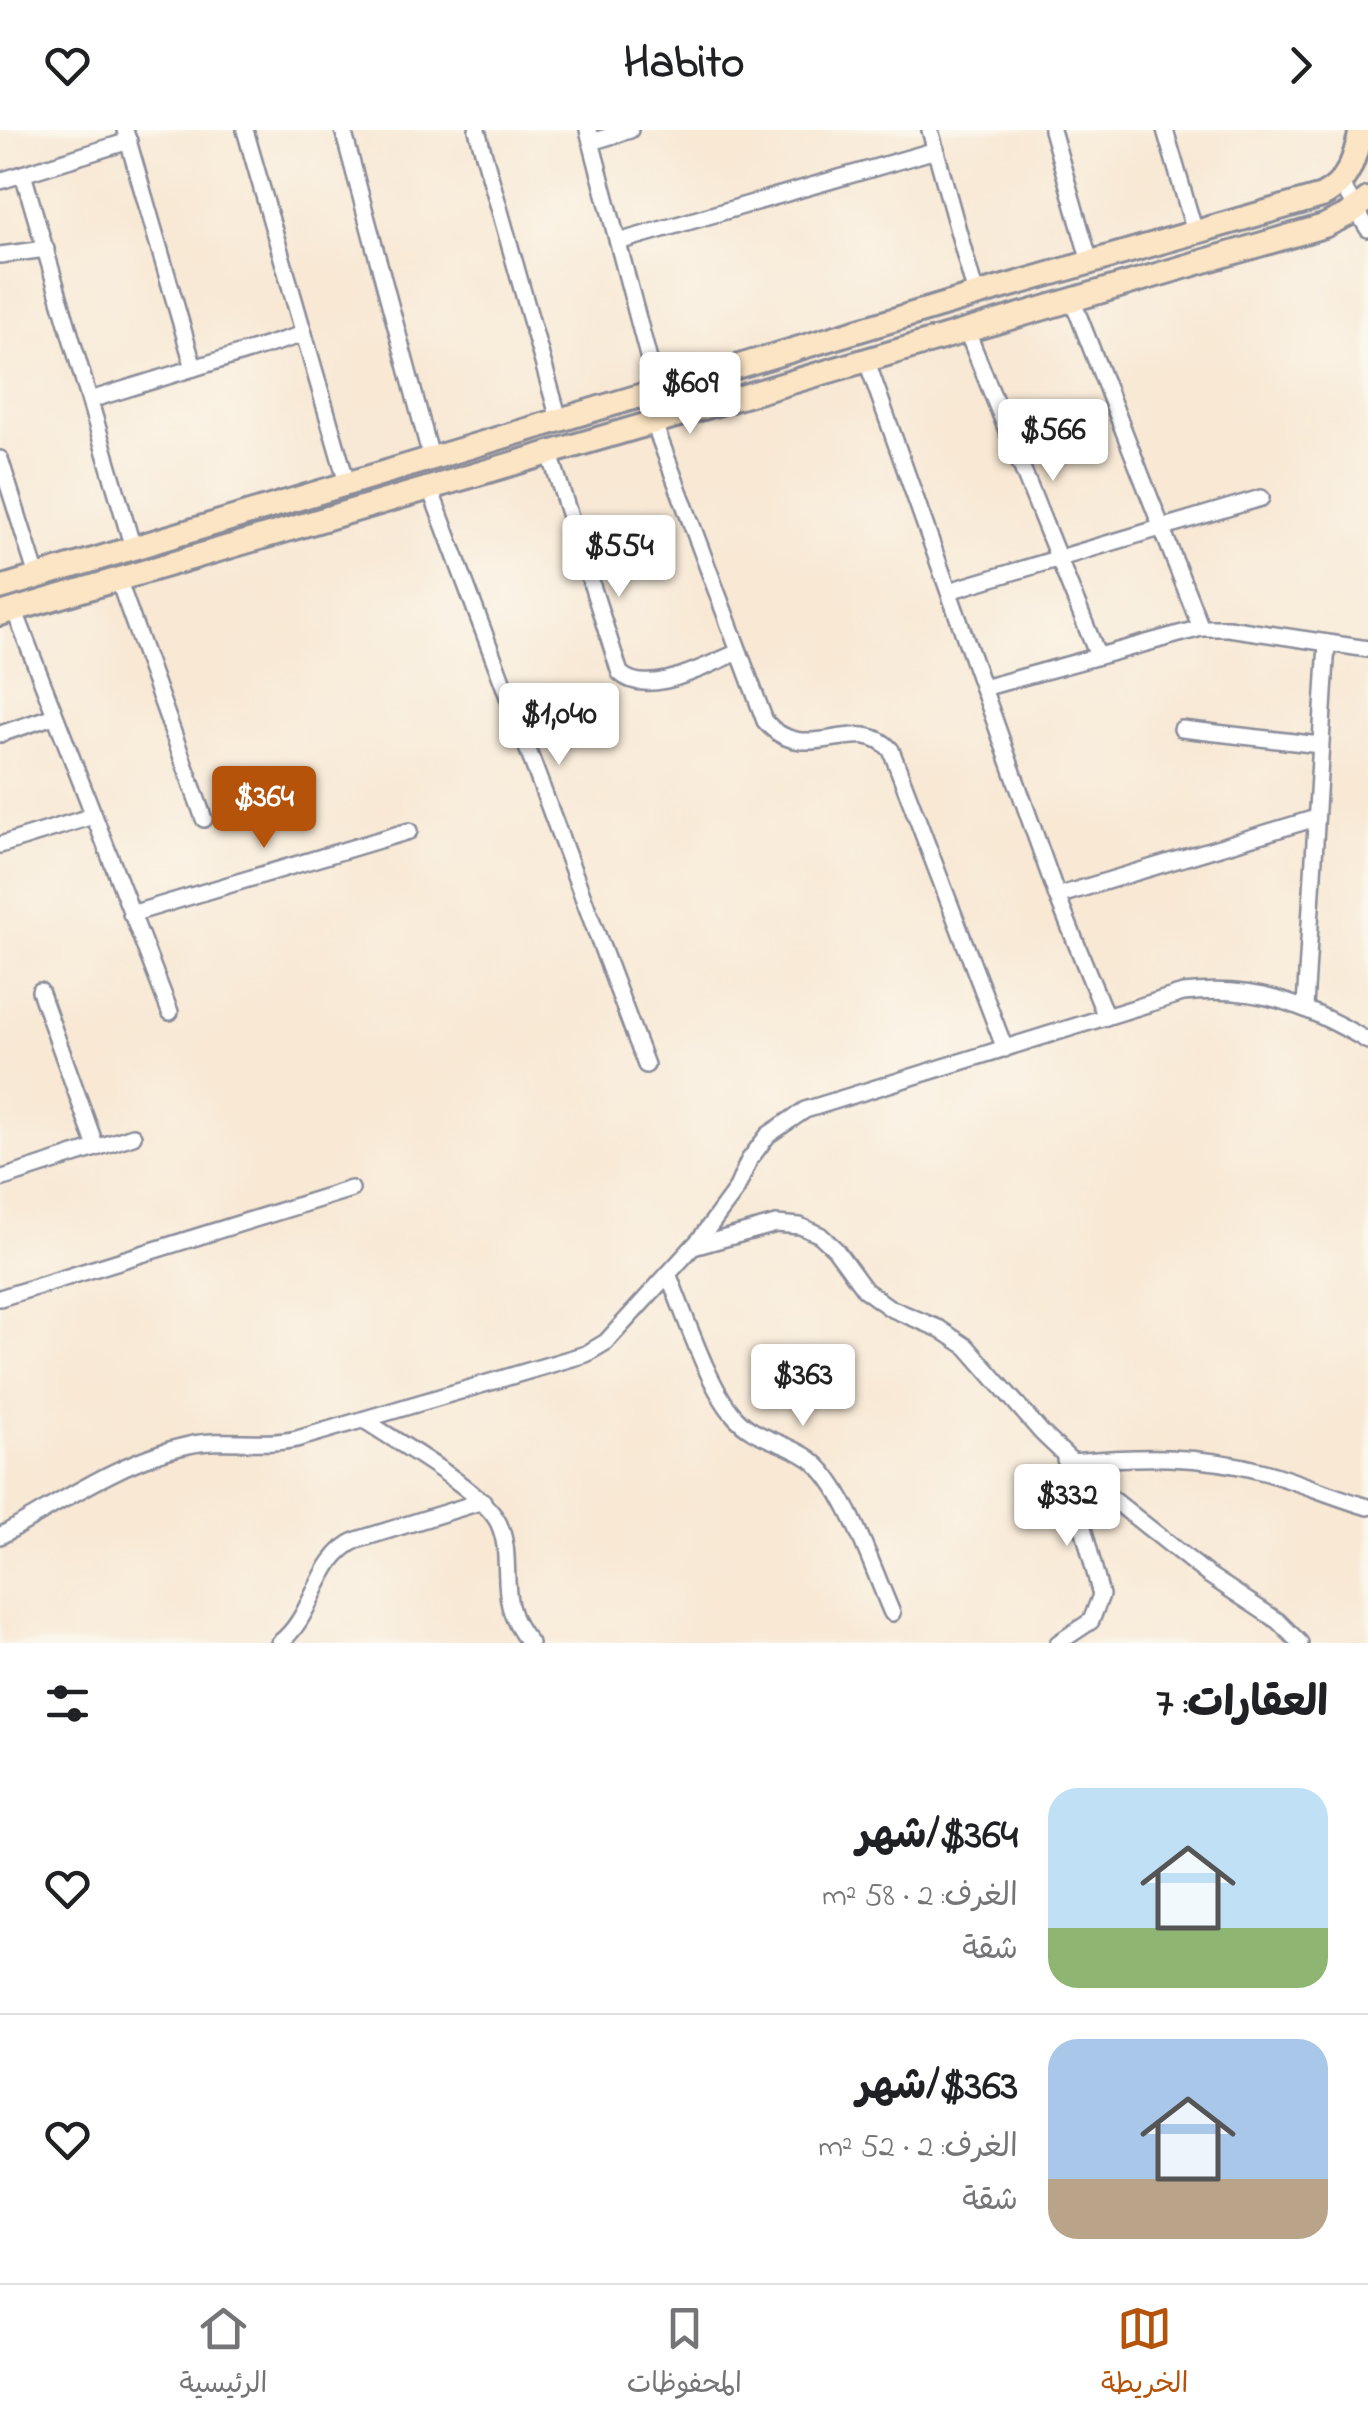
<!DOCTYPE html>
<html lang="ar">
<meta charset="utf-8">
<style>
body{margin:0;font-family:"Indie Flower","Playpen Sans Arabic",sans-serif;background:#f2f2f2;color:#202124;direction:rtl;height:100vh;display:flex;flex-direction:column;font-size:38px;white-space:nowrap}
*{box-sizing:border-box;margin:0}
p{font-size:32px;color:#757577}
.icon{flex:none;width:55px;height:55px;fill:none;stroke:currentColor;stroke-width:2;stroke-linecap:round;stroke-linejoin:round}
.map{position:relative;height:1513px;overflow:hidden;direction:ltr}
.sheet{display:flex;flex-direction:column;background:#fff;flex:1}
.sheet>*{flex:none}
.price{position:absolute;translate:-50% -85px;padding:0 22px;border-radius:10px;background:#fff;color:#222;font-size:32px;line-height:65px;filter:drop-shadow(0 2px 5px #0008)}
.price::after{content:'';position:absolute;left:50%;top:60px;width:30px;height:22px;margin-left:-15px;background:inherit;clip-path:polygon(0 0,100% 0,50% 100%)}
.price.selected{background:#b45309;color:#fff}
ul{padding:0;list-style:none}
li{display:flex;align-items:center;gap:30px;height:250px;padding:0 40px}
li+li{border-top:2px solid #e0e0e0}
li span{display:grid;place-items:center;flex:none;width:280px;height:200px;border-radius:30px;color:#555}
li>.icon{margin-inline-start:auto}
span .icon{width:120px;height:120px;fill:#fffc;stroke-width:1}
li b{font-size:42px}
h2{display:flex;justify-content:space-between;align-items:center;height:120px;padding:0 40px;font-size:42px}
header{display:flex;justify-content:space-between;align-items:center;height:130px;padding:0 40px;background:#fff;font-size:45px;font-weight:700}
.menu{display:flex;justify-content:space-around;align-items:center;height:140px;border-top:2px solid #e0e0e0;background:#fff;font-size:28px;color:#757577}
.menu a{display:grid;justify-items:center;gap:5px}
.menu .selected{color:#b45309}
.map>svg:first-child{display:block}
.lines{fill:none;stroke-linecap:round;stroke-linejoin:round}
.street-casing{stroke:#8a8c99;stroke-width:20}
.secondary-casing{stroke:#8a8c99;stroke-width:28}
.street{stroke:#fff;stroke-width:15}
.secondary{stroke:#fce5c4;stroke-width:22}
</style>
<header><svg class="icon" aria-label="forward" viewBox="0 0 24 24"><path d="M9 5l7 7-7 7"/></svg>Habito<svg class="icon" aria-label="heart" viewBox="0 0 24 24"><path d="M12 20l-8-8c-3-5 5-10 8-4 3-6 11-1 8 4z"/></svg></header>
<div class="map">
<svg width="1368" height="1513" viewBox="0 0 1368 1513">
<rect width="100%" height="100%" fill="#fbf7ec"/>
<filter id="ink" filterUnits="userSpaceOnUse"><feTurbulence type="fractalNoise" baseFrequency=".01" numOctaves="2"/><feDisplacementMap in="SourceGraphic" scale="20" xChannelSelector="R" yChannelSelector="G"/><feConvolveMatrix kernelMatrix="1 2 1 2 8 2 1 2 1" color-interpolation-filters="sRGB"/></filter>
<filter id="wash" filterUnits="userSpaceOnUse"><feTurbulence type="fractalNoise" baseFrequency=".0048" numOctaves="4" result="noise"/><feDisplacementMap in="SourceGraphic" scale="40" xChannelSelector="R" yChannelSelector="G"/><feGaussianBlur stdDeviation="2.25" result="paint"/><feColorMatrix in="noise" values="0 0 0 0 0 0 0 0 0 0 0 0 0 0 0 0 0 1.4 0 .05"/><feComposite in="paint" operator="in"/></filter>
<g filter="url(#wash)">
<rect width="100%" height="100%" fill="#f8e8d4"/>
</g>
<g filter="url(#ink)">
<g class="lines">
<g class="street-casing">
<g id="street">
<path d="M125,0L194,238"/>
<path d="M245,0L347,353"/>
<path d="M343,0L431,327"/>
<path d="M477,0L559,289"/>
<path d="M588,0L657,260"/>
<path d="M930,0L976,165"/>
<path d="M1052,0L1090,132"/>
<path d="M1165,0L1195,102"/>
<path d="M591,12L630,0"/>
<path d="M23,44L133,418"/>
<path d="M0,51L129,11"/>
<path d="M1341,54L1368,99"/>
<path d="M618,112L936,20"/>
<path d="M0,125L46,119"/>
<path d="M1072,169L1201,498"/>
<path d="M966,199L1098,526"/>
<path d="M866,229L1057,766L1106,887"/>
<path d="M90,270L304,204"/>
<path d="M653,291L765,591C805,639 857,581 891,620L1005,919"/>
<path d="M549,321L620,543C648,569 708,534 739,522"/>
<path d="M0,329L37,446"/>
<path d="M429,356L646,935"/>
<path d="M118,449L204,689"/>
<path d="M949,461L1261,368"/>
<path d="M14,479L170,882"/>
<path d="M983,558L1201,498H1228L1368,519"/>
<path d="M1182,599L1320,615"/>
<path d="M0,604L54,586"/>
<path d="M0,715L93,686"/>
<path d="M1057,766L1316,688"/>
<path d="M131,784L409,701"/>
<path d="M40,861L96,1017"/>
<path d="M1305,877L1327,513"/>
<path d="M0,1049L133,1006"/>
<path d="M693,1117L776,1094L800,1096L820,1105L835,1119L865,1160L890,1178L940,1199L967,1217L1042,1303L1105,1363L1207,1444L1278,1491L1300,1513"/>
<path d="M668,1144C684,1182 707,1253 732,1283C753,1310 784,1310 810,1329C846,1355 873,1440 892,1483"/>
<path d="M0,1168L351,1059"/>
<path d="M364,1290C397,1312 485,1362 499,1394C516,1433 493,1472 530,1513"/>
<path d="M1071,1332C1136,1326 1201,1324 1264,1342C1300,1352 1333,1367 1368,1377"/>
<path d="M0,1406C60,1373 122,1329 189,1315C225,1307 261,1317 297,1309L586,1224L606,1212L700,1109L736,1060L749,1030L768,1005L805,980L1183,863C1257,855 1305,874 1368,911"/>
<path d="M279,1513C315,1487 316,1427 357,1410L483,1371"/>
<path d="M1058,1513L1091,1491L1101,1465L1065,1329"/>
</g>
</g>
<g class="secondary-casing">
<g id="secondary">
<path d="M0,458L976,165L1322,66C1349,52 1355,28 1361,0"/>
<path d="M0,484L1324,96L1349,84L1368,69"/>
</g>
</g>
<use href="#street" class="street"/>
<use href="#secondary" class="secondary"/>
</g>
</g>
</svg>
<b class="price" style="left:690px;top:307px">$609</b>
<b class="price" style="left:1053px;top:354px">$566</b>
<b class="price" style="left:619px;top:470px">$554</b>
<b class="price" style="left:559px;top:638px">$1,040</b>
<b class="price selected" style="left:264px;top:721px">$364</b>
<b class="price" style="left:803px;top:1299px">$363</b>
<b class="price" style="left:1067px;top:1419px">$332</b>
</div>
<section class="sheet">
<h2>العقارات: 7<svg class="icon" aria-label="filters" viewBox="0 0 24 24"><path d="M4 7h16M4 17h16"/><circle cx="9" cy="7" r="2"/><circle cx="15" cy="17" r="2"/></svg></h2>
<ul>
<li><span style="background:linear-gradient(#bfe0f5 70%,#8fb573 0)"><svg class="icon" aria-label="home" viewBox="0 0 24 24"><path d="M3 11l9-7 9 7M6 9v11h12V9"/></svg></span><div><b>$364/شهر</b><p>الغرف: 2 · 58 m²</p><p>شقة</p></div><svg class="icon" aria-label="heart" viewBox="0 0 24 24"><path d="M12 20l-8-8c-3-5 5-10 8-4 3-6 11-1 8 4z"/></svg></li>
<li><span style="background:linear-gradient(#a9c7e8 70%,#b9a48a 0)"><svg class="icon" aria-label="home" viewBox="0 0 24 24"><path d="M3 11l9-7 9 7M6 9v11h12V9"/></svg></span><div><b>$363/شهر</b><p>الغرف: 2 · 52 m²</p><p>شقة</p></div><svg class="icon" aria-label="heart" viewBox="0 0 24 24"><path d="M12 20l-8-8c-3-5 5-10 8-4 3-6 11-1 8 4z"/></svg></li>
</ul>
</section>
<nav class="menu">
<a class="selected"><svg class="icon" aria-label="map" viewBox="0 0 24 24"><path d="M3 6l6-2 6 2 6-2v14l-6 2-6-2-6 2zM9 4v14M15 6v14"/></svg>الخريطة</a>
<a><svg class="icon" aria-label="saved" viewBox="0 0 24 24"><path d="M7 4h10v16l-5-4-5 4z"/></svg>المحفوظات</a>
<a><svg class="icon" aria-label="home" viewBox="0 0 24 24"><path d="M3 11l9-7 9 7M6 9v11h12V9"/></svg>الرئيسية</a>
</nav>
